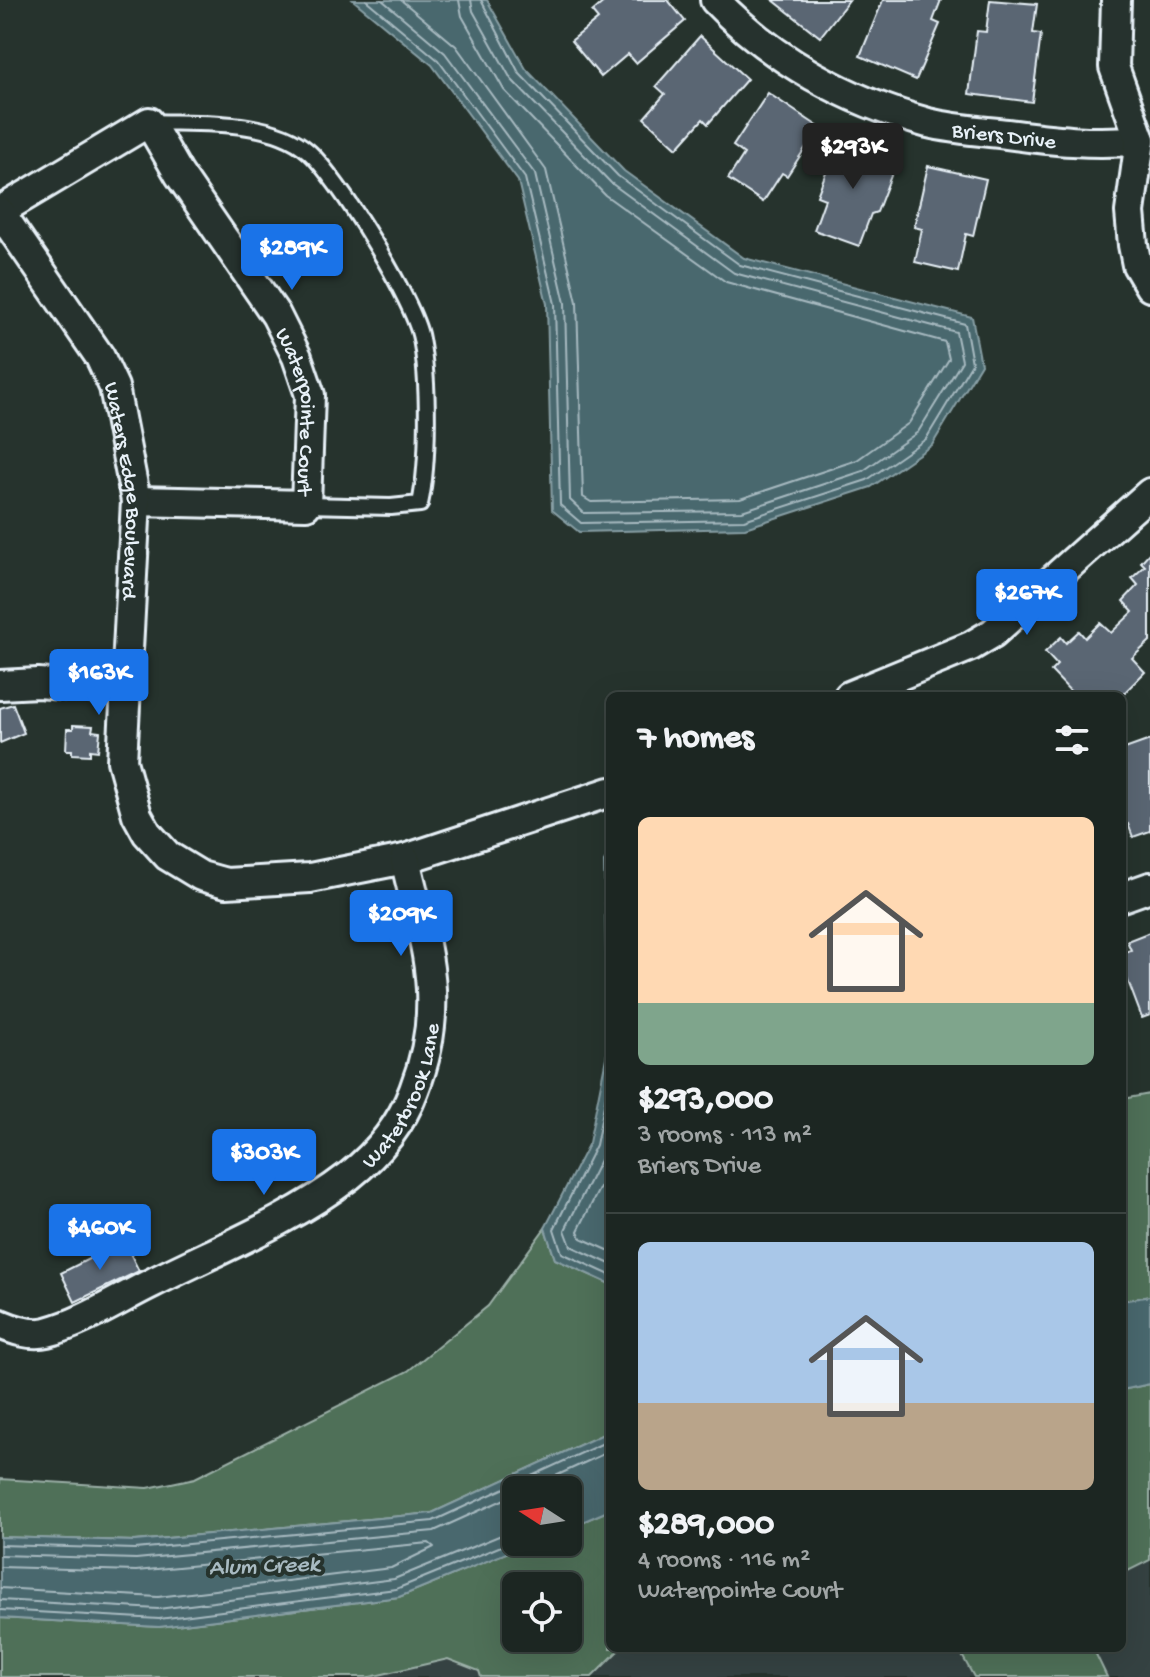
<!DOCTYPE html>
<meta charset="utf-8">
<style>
body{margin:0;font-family:"Gochi Hand",sans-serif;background:#29322f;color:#f1f3f6;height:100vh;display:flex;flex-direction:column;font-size:30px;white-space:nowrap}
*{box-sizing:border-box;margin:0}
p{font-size:26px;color:#a0a5a5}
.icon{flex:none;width:44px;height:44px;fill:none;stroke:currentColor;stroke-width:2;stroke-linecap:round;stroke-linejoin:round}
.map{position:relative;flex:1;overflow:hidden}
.sheet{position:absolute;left:606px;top:692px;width:520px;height:960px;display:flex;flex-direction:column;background:#1c2622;border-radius:12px;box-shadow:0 8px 32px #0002,0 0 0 2px #3a4340}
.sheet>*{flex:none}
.needle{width:52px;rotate:282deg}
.buttons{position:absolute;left:502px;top:1476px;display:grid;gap:16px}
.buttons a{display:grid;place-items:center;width:80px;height:80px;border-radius:12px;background:#1c2622;box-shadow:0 8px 32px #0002,0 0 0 2px #3a4340;font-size:40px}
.price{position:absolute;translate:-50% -68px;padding:0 18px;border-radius:8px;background:#1a73e8;color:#fff;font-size:26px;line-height:52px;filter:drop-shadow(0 2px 4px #0008)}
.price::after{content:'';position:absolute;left:50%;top:48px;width:24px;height:18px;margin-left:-12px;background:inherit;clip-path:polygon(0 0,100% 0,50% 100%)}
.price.current{background:#222;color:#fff}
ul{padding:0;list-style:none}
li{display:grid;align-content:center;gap:16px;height:424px;padding:0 32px}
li+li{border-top:2px solid #3a4340}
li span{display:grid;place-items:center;height:248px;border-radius:12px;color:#555}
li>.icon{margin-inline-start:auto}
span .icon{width:144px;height:144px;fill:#fffc;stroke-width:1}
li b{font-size:34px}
h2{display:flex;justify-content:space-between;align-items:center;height:96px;padding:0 32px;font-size:34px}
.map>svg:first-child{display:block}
.built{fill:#364242}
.green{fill:#4f6f58;stroke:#9cb0a8;stroke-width:2;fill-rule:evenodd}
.water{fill:#48686e;stroke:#889fa5;stroke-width:2}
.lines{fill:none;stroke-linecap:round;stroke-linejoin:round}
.shore{stroke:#a8bac1;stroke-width:2}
.building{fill:#5a6673;stroke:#e8f1f8;stroke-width:2}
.lane-casing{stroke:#e8f1f8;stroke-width:20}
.street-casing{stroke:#e8f1f8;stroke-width:34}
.lane{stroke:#26332d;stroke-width:14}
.street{stroke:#26332d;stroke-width:28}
.labels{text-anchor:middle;stroke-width:8;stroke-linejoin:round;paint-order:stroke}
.street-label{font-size:22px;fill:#e8f1f8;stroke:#26332d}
.water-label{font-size:24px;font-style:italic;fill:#a8bac1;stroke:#26332d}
</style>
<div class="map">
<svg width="1150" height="1677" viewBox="0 0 1150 1677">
<rect width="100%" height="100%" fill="#26332d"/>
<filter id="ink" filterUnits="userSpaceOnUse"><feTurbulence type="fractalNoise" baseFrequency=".0125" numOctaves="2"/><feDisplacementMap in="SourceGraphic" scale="16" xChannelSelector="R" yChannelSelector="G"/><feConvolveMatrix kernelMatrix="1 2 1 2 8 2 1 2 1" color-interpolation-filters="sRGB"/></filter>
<g filter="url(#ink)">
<g class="built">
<path d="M1150,1560V1677H1107L1093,1648H1122V1574Z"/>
<path d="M621,1648H958L974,1677H592Z"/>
<path d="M448,1659L479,1671L481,1677H370Z"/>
</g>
<g class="green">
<path d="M1150,1094V1296L1122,1301V1099Z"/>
<path d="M545,1228L555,1259L610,1284V1431L432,1513L135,1541L0,1537V1479L148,1488L195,1478L408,1371L488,1306Z"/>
<path d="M1150,1384V1560L1122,1574V1390Z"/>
<path d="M610,1510V1648H621L592,1677H481L479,1671L448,1659L370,1677H0V1618L159,1627L399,1597L533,1542H568V1528ZM516,1586H568V1638H516Z"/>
<path d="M958,1648H1093L1107,1677H974Z"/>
</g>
<g class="water">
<path d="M353,0H487L526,69L624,171L744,258L972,317L981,364L932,445L871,487L745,528L579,532L552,510L547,304L518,181L432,65Z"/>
<path d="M610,852V1284L555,1259L545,1228L589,1143L608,1048L604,862Z"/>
<path d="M1150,1296V1384L1122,1390V1301Z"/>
<path d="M610,1431V1510L568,1528V1490H516V1542H533L399,1597L159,1627L0,1618V1537L135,1541L432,1513Z"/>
</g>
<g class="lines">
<g class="shore">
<path d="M366,0L438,60L525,178L555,304L560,505L581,523L744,520L867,480L926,439L972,363L965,324L740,265L618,176L519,73L481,0"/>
<path d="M382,0L445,53L535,174L565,303L570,500L584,513L742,511L863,471L918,432L962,361L956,332L734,273L611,183L511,79L473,11L471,0"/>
<path d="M401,0L456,46L546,170L577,302L583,497L591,502L740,499L857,460L909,423L949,359L945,342L726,282L605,195L504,90L462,16L459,0"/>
<path d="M610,1076L596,1145L554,1229L562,1253L610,1275"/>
<path d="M610,1128L605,1150L565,1230L571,1246L610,1264"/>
<path d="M610,1167L578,1231L581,1238L610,1251"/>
<path d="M525,1490L610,1451"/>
<path d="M0,1545L135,1549L433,1521L610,1440"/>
<path d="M0,1555L136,1559L434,1531L516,1494"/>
<path d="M0,1567L136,1571L429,1543L434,1547L391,1568L158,1597L0,1588"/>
<path d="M0,1600L158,1609L394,1579L516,1529"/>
<path d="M0,1610L159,1619L396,1589L516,1540"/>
</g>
</g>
<g class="building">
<path d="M606,0H668L685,21L636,63L628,54L601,77L571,41L598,19L592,12Z"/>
<path d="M773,0H849L820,37Z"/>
<path d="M883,0H941L933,21L940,24L916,80L860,56Z"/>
<path d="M990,0L1037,4L1033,33L1041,34L1032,102L969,94L977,31L986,32Z"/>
<path d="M700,36L747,79L708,124L703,119L677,148L644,118L665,94L656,86Z"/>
<path d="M768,93L819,127L787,176L782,173L763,202L728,179L744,154L733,146Z"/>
<path d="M839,138L897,160L877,212L871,214L859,246L814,230L825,199L817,196Z"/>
<path d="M928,166L986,179L973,236L966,234L958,272L915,262L922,229L914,227Z"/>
<path d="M1150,552V641L1132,658L1145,672L1121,696H1075L1051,671L1057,665L1045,652L1061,637L1066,643L1079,631L1085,638L1100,623L1111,633L1133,612L1123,601L1138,585L1132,578L1145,566L1141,562Z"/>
<path d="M13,704L24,733L0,743V708Z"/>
<path d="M73,725L93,726L92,731L100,732L98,751L90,750V755L72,754V750H66L67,729H73Z"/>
<path d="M1150,740V831L1133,837L1128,824L1122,826V750Z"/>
<path d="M1150,932V1015L1142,1018L1122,965V953L1131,950L1127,941Z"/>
<path d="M124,1241L139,1271L75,1302L61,1273Z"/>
</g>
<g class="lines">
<g class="lane-casing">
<path id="lane" d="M149,122C195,124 271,118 308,151C337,176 415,302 421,339C429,381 429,463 420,504L391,507L306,505"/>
</g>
<g class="street-casing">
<g id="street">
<path id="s1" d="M715,0C772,60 848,101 928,123C953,129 981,131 1007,134C1051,140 1095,145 1140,140"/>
<path d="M1116,0L1114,67L1140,140L1130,212L1133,245L1137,265L1150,287"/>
<path id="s2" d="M0,211L149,122L179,174L276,315L297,357L310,395L306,505L136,501"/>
<path id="s3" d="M0,212L100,357L114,387L136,501L122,761L137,815L147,833L168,856L201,876L226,883L310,878L405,859L610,792"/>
<path d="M0,685L38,683L126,690"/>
<path d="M849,696L971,646L993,633L1150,493"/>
<path d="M1122,897L1150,887"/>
<path id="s4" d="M0,1324C14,1330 31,1336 47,1332C83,1323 119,1299 152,1283C217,1250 291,1221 349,1176C378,1153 401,1125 414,1090C448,1003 425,946 405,859"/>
</g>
</g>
<use href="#lane" class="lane"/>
<use href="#street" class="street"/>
</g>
</g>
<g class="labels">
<g class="street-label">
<text dy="8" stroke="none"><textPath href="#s1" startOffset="326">Briers Drive</textPath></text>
<text dy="8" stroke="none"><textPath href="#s2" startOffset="506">Waterpointe Court</textPath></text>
<text dy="8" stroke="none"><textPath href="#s3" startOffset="314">Waters Edge Boulevard</textPath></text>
<text dy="8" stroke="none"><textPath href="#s4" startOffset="488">Waterbrook Lane</textPath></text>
</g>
<g class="water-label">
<text transform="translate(264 1564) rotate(-2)" y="8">Alum Creek</text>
</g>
</g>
</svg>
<div class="buttons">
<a><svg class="needle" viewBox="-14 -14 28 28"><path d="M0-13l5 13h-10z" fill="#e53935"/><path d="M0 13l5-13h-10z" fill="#a0a5a5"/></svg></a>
<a><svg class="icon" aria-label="locate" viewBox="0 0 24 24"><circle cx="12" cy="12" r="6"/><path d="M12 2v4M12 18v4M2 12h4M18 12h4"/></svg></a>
</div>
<b class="price current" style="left:853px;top:191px">$293K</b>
<b class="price" style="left:292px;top:292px">$289K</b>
<b class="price" style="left:1027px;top:637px">$267K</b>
<b class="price" style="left:99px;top:717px">$163K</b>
<b class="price" style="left:401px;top:958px">$209K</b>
<b class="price" style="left:264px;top:1197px">$303K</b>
<b class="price" style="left:100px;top:1272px">$460K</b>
<section class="sheet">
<h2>7 homes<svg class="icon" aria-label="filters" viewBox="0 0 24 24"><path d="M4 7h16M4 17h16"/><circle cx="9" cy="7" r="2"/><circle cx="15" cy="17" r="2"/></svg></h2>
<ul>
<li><span style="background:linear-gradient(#ffd9b3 75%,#7fa58c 0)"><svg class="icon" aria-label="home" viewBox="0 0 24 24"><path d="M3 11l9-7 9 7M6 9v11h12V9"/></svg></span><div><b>$293,000</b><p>3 rooms · 113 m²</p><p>Briers Drive</p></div></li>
<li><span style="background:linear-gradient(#a9c7e8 65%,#b9a48a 0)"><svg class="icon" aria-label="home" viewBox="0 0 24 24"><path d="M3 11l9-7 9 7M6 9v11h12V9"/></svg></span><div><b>$289,000</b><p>4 rooms · 116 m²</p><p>Waterpointe Court</p></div></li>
</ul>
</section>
</div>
